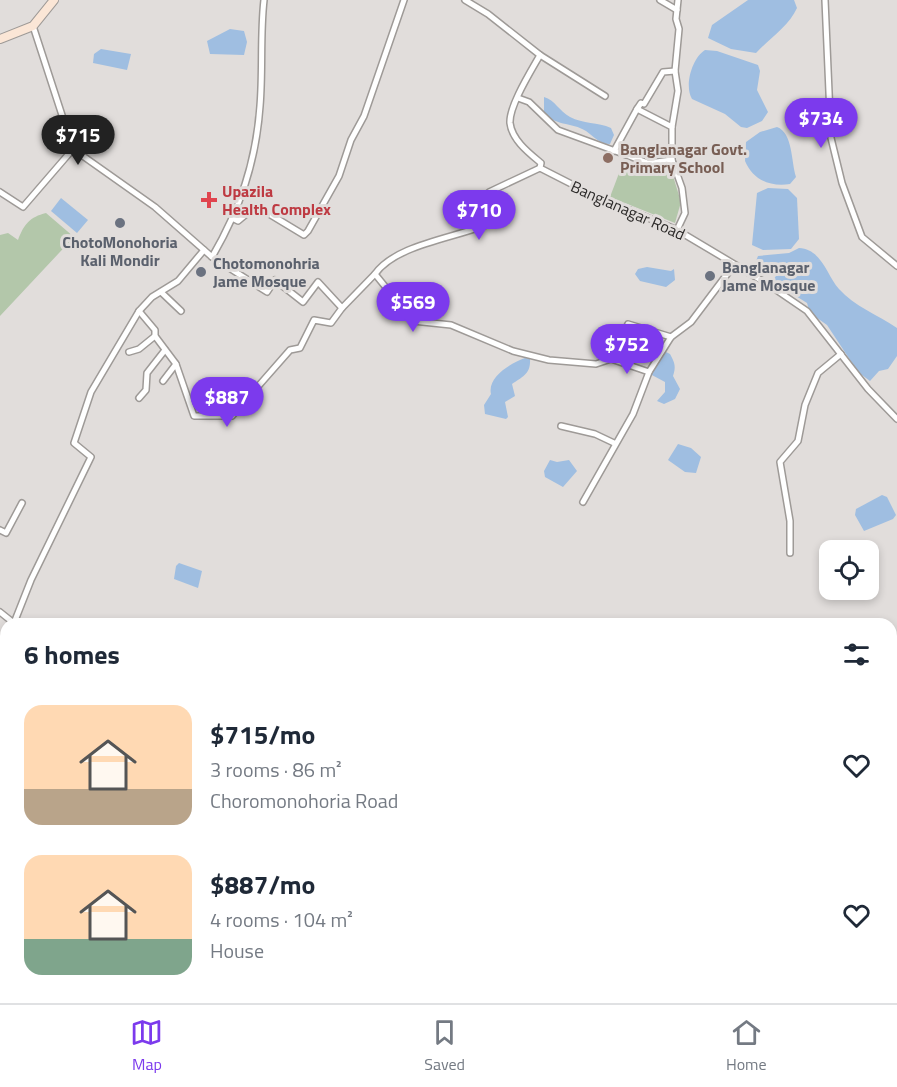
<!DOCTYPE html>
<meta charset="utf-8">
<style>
body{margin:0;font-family:"Titillium Web",sans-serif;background:#f6f6f7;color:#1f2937;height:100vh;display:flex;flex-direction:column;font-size:22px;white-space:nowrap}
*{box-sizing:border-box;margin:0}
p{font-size:20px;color:#747a83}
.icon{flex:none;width:33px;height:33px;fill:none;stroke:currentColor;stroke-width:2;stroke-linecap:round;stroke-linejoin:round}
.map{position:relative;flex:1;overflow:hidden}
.drawer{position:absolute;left:0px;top:618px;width:897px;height:386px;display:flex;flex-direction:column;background:#fff;border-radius:18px 18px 0 0;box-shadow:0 3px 9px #0003}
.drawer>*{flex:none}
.fabs{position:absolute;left:819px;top:540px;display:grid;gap:12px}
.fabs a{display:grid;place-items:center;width:60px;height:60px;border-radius:12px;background:#fff;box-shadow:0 3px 9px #0003;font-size:30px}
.price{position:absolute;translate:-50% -51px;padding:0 14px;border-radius:21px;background:#7c3aed;color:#fff;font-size:20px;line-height:39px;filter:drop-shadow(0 2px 3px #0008)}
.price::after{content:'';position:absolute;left:50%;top:36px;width:18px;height:14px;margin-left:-9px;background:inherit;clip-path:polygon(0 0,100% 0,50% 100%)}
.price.current{background:#222;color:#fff}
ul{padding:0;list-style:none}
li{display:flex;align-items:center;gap:18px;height:150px;padding:0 24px}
li span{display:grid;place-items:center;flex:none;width:168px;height:120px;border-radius:18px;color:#555}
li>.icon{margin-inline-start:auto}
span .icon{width:72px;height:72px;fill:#fffc;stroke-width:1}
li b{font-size:26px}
h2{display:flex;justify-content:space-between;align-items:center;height:72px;padding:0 24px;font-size:26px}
.menu{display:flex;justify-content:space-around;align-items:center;height:84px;border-top:2px solid #e0e1e3;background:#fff;font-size:16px;color:#747a83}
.menu a{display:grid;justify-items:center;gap:3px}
.menu .current{color:#7c3aed}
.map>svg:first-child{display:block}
.green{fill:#b3c7aa}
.water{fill:#9fbee1}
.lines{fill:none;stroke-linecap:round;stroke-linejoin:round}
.minor-casing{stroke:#9e9a97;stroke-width:8}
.secondary-casing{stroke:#9e9a97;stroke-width:10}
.minor{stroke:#fff;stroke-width:5}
.secondary{stroke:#fbe6d6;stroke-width:8}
.education-dot{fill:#8d6e63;stroke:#e1dddb;stroke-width:2}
.health-dot{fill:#e0444e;stroke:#e1dddb;stroke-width:2}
.worship-dot{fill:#6b7280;stroke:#e1dddb;stroke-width:2}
.labels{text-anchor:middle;stroke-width:6;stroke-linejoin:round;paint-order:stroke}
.education-label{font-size:16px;font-weight:bold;fill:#785e54;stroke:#e1dddb;text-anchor:start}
.health-label{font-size:16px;font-weight:bold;fill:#be3a42;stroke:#e1dddb;text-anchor:start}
.street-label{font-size:16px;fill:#2d2b2a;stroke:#e1dddb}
.worship-label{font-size:16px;font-weight:bold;fill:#5b616d;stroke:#e1dddb;text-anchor:start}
</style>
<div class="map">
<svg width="897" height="1003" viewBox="0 0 897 1003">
<rect width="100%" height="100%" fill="#e1dddb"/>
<g class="green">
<path d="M624,160L673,176L681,202L675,223L610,197Z"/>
<path d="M46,213L74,237L0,316V235L8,233L18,240C24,224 30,217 46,213Z"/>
</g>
<g class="water">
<path d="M748,0H794L797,8C789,26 769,39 756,53L731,49L708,38L712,25Z"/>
<path d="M230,29L244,31L247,42L244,55L210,54L207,41Z"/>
<path d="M101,49L131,54L127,70L93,63L94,54Z"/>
<path d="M705,50L717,51L758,65L760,71L757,90L768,112L762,121L747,128L741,127L725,114L692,99C684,86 692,58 705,50Z"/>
<path d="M544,97C555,100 559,111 570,117C583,124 598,122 611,128L614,135L610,144C600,144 594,137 586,131C572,122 553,126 544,112Z"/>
<path d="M777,127C793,133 791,161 796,177L790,184C770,187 753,180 745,161L746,142L760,132Z"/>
<path d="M768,188L788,189L797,198L799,239L791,249L763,250L752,245L757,193Z"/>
<path d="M61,198L88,220L77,233L51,211Z"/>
<path d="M799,248C822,249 827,276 839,289C854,306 878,315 897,328V356L888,369L879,371L870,381L858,372L827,325L810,313L807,303L772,281L776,276L756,261L758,256L789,253Z"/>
<path d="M647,267L671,271L674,269L675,280L666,287L640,281L635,274L638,269Z"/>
<path d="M664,351L670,354C675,363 676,367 673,376L680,389L675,399L664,404L657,401L665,392V382L650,374Z"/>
<path d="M525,358L530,359C531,374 522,377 512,384L515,396L505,402L508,417L506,419L485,414L484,405L491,394C487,377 511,363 525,358Z"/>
<path d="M678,444L691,448L701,457L696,473L685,472L668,460Z"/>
<path d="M550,460L557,462L569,460L577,471L563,487L545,477L544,471Z"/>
<path d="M882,495L887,497L896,515L893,519L864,531L855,515L856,509Z"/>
<path d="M179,563L202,571L198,588L174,579L176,566Z"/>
</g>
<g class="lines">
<g class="minor-casing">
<g id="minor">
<path d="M465,0L488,14L540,55C531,71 509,106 510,123C512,140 529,153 541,163L540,168L591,194L677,230L766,283L807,311L868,389L897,419"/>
<path d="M660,0L677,10"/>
<path d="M825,0L831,138L842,183L862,237L897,266"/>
<path d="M33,26L73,149L155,207L212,257L267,292L275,280L303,302L318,282L342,308L375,274L413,321L451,325L513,351L549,360L596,364L611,359L628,324L671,337"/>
<path d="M540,55L605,96"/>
<path d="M518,98L529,102L558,130L648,163L672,160"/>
<path d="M637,109L641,103L644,104L663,72L675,71"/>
<path d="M672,127L678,91L675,71L679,29L676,19L678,0"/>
<path d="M614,151L637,109L672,127V160L682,188L685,213L677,230"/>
<path d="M0,192L23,207L73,149"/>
<path d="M234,219L238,221L256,206L304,235L308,231L339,176L351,140L364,116L404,0"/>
<path d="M212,257C240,209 256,162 260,106C263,70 260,35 264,0"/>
<path d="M375,274C397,243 459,238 496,221L489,192L540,168"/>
<path d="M161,292L181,311"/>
<path d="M139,311L155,330V336L176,364L163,381"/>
<path d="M129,352L139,349L155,336"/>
<path d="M611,359L649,372"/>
<path d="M176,364L194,416H232L290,350L300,348L314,320L331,323L342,308"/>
<path d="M139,398L146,390L147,373L165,350"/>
<path d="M561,426L595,434L614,443"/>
<path d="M583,502L633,414L649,372L671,337L691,322L734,265"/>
<path d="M0,530L6,533L22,503"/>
<path d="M790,553V521L780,462L798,441L805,405L818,373L841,354"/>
<path d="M0,612L15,624"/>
<path d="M14,623L31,580L91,457L74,443L91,392L139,311L152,297L178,281L204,250"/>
<path d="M0,770L6,777"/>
<path d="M891,780L897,788"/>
<path d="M201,998L203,1003"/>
<path d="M357,998L367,1003"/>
<path d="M696,998L705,1003"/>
<path d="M21,1003L28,998"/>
<path d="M237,1003L242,998"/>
<path d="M328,1003L329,998"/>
<path d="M652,1003L658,998"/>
<path d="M803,1003L805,999"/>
</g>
</g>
<g class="secondary-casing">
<path id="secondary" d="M0,39L33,26L54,0"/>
</g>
<use href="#minor" class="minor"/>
<use href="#secondary" class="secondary"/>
</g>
<circle class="education-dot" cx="608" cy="158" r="6"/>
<path class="health-dot" d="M206 191h6v6h6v6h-6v6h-6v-6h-6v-6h6z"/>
<g class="worship-dot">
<circle cx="120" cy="223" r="6"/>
<circle cx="201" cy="272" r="6"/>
<circle cx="710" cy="276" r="6"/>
</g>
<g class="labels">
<g class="education-label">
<text x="620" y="155">Banglanagar Govt.<tspan x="620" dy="18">Primary School</tspan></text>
</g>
<g class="health-label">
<text x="222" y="197">Upazila<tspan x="222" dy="18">Health Complex</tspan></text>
</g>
<g class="street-label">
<text transform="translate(628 210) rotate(24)" y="6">Banglanagar Road</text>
</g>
<g class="worship-label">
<text x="120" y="248" text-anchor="middle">ChotoMonohoria<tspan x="120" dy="18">Kali Mondir</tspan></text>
<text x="213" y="269">Chotomonohria<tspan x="213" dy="18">Jame Mosque</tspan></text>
<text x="722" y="273">Banglanagar<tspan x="722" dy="18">Jame Mosque</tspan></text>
</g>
</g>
</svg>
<div class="fabs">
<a><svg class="icon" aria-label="locate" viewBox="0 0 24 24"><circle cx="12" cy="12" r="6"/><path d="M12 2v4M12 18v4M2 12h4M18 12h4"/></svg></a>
</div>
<b class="price" style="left:821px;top:149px">$734</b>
<b class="price current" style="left:78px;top:166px">$715</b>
<b class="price" style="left:479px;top:241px">$710</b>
<b class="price" style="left:413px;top:333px">$569</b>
<b class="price" style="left:627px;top:375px">$752</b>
<b class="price" style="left:227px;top:428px">$887</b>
<section class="drawer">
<h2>6 homes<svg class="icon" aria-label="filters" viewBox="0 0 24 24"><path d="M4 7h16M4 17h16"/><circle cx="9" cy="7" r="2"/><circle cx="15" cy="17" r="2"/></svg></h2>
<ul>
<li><span style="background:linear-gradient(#ffd9b3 70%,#b9a48a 0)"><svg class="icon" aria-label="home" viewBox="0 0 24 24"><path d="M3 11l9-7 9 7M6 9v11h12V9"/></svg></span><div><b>$715/mo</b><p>3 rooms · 86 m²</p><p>Choromonohoria Road</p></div><svg class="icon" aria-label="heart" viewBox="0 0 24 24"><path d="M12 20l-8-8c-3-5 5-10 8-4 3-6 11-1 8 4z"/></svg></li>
<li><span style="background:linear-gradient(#ffd9b3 70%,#7fa58c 0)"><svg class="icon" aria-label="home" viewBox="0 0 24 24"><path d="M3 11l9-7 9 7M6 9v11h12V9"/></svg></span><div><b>$887/mo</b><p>4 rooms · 104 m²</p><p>House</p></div><svg class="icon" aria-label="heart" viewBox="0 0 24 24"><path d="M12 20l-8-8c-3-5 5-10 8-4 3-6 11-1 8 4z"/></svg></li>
</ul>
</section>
</div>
<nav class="menu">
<a class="current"><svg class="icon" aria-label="map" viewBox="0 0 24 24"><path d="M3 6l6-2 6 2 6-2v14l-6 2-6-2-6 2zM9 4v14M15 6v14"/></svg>Map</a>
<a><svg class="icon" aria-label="saved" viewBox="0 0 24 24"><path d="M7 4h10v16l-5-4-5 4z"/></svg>Saved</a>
<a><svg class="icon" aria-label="home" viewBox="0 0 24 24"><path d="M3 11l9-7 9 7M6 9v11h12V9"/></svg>Home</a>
</nav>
